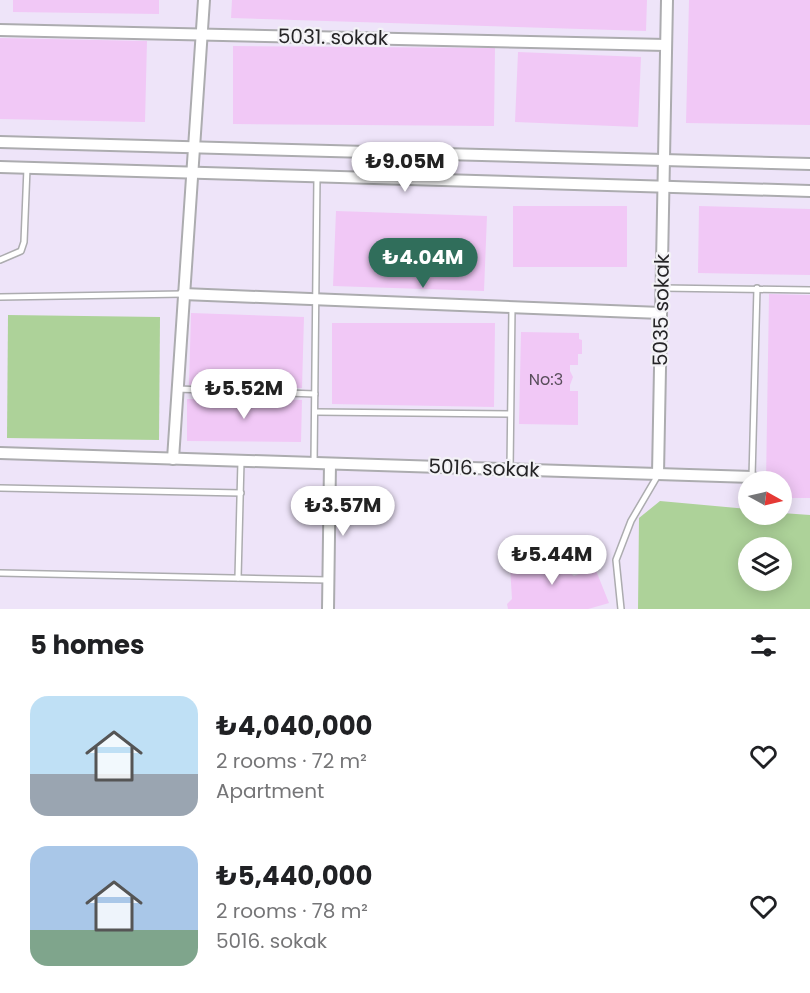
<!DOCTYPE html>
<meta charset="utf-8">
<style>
body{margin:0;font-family:Poppins,sans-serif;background:#f6f6f6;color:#202124;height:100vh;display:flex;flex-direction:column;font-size:22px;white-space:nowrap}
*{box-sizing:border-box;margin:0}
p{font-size:20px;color:#757577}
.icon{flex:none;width:33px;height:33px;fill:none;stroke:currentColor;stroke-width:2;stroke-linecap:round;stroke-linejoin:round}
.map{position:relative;height:609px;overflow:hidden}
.panel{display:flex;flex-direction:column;background:#fff;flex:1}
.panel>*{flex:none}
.needle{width:39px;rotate:98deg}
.buttons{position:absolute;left:738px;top:471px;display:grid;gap:12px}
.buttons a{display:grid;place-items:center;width:54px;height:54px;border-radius:50%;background:#fff;box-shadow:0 3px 15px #0003;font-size:30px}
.price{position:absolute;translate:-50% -51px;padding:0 14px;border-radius:21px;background:#fff;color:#222;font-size:20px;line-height:39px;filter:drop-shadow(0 2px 3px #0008)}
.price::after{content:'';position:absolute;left:50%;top:36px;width:18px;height:14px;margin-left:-9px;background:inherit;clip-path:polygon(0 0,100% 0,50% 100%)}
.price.current{background:#306e5b;color:#fff}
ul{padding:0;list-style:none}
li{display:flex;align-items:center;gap:18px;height:150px;padding:0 30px}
li span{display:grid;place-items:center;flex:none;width:168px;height:120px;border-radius:18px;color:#555}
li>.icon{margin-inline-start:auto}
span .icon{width:72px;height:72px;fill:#fffc;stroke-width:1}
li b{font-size:26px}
h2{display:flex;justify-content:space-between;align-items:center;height:72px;padding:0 30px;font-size:26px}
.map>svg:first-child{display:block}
.industrial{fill:#eee4f9;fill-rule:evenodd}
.green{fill:#add299;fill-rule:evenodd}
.building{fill:#f1c8f6}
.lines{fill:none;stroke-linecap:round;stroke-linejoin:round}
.service-casing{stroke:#acacaf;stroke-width:8}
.minor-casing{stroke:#acacaf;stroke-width:14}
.service{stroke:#fff;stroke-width:5}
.minor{stroke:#fff;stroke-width:10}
.labels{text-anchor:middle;stroke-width:4.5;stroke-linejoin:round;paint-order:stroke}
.number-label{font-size:16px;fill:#584d5a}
.street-label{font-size:20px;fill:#252426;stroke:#f3f2f6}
</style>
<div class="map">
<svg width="810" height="609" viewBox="0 0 810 609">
<rect width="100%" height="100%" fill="#f3f2f6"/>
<path class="industrial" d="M0,0H810V609H0ZM748,482H782V514H748ZM748,548H782V580H748Z"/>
<g class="green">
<path d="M8,315L160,317L159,440L7,438Z"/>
<path d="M660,501L748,509V514H782V513L810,515V609H638L639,518ZM748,548H782V580H748Z"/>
</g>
<g class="building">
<path d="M13,0H159V14L13,12Z"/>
<path d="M232,0H647L646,31L231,18Z"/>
<path d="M689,0H810V125L686,123Z"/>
<path d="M0,38L147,41L145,122L0,119Z"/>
<path d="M233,46L495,48L494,126L233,124Z"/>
<path d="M518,52L641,57L638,127L515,122Z"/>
<rect x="513" y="206" width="114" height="61"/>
<path d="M699,206L810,209V275L698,273Z"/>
<path d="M336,211L487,216L484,291L333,286Z"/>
<path d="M769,294L810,295V498H782V482H766Z"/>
<path d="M191,313L304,317L302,388L189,385Z"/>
<path d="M332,323H495L494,407L332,404Z"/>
<path d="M521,332L579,333V339L582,340V354H578V365H570V371L573,377L570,385V391H578V425L519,424Z"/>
<path d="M187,399L302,400L301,442L187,441Z"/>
<path d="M509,550L543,560L555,561L574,576L595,568L609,603L588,609H508L507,604L512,599Z"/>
</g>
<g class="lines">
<g class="service-casing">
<g id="service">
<path d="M0,260L21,251L24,242L27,168"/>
<path d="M662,288L810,290"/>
<path d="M0,297L183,294"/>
<path d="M177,389L315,394"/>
<path d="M315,412L510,414"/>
<path d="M314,463L317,176"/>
<path d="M510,469L512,307"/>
<path d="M752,477L757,288"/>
<path d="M0,488L241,493"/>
<path d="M0,573L328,580"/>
<path d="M238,578L241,461"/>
<path d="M621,609L616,560L631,521L658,475"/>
</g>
</g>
<g class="minor-casing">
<g id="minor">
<path d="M0,30L666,45"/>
<path d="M0,142L810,164"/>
<path d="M0,167L810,191"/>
<path d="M183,294L661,313"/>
<path d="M0,453L752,477"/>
<path d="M173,459L204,0"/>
<path d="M658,474L667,0"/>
<path d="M328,609L330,464"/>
</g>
</g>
<use href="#service" class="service"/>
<use href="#minor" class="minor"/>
</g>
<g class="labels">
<g class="number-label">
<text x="546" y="385">No:3</text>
</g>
<g class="street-label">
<text transform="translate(333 37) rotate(1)" y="7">5031. sokak</text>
<text transform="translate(661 310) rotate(-89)" y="7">5035 sokak</text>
<text transform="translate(484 468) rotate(2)" y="7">5016. sokak</text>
</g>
</g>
</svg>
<div class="buttons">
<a><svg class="needle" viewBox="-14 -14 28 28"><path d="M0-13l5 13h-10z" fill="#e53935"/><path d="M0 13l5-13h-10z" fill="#757577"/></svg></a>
<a><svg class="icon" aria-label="layers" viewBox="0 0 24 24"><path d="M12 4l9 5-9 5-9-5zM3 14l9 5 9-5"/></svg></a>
</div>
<b class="price" style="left:405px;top:193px">₺9.05M</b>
<b class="price current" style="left:423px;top:289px">₺4.04M</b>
<b class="price" style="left:244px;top:420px">₺5.52M</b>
<b class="price" style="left:343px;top:537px">₺3.57M</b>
<b class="price" style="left:552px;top:586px">₺5.44M</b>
</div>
<section class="panel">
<h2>5 homes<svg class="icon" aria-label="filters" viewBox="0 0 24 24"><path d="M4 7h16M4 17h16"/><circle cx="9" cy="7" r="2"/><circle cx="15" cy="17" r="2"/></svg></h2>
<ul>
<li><span style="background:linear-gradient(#bfe0f5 65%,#9aa5b1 0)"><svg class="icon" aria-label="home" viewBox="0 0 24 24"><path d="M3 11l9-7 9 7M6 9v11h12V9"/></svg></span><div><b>₺4,040,000</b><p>2 rooms · 72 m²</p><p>Apartment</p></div><svg class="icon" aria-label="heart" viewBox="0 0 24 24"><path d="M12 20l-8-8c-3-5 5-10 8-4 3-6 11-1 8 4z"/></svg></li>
<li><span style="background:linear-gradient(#a9c7e8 70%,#7fa58c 0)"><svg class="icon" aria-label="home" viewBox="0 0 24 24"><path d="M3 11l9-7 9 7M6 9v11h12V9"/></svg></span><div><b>₺5,440,000</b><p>2 rooms · 78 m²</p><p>5016. sokak</p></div><svg class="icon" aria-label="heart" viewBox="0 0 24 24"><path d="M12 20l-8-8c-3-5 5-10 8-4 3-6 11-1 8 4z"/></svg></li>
</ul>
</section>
